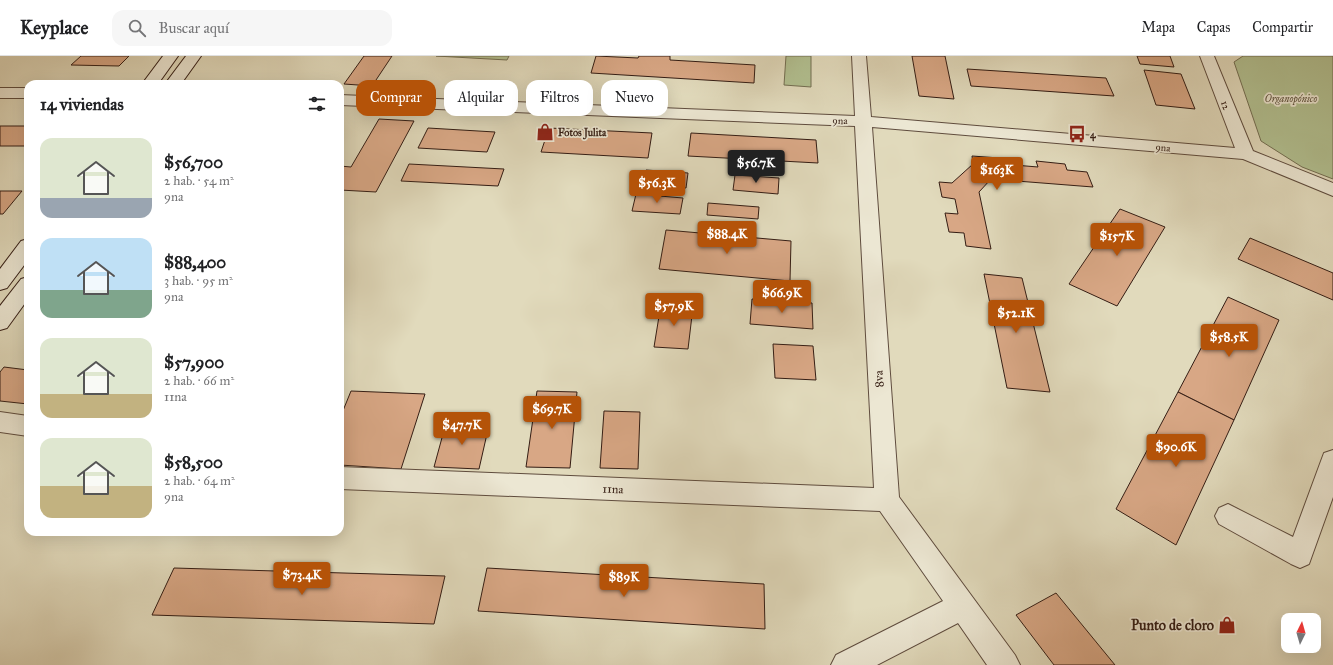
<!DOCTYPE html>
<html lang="es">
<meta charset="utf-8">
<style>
body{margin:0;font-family:"IM FELL Great Primer",serif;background:#f6f6f6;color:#202124;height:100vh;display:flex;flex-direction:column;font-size:15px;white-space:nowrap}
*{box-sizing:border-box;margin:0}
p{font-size:13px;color:#757577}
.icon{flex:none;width:22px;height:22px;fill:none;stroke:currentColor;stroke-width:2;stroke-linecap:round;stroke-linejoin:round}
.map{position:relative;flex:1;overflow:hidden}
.side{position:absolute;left:24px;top:24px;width:320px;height:456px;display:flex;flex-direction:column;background:#fff;border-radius:12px;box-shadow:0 4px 16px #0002}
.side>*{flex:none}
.banner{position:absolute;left:356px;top:24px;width:380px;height:36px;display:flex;gap:8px}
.needle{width:26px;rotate:5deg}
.buttons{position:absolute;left:1281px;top:557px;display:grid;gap:8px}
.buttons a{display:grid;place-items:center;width:40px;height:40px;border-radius:8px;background:#fff;box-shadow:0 4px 16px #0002;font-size:20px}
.price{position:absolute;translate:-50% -34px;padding:0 9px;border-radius:4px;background:#b45309;color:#fff;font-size:13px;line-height:26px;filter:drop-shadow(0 1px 2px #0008)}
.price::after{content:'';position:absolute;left:50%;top:24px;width:12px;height:9px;margin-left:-6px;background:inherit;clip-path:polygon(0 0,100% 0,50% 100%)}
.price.on{background:#222;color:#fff}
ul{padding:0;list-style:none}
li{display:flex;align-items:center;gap:12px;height:100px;padding:0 16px}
li span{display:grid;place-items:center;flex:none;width:112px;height:80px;border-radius:12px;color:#555}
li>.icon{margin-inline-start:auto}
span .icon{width:48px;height:48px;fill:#fffc;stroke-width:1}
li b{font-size:17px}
h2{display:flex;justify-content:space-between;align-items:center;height:48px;padding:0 16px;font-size:17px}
.chip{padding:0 14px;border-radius:12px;background:#fff;box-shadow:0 4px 16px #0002;font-size:14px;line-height:36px}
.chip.on{background:#b45309;color:#fff}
header{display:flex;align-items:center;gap:24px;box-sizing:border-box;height:56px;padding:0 20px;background:#fff;border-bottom:1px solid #e0e0e0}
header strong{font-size:19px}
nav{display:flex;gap:22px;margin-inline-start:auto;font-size:14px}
.search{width:280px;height:36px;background:#f6f6f6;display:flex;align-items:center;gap:10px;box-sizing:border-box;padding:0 14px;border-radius:12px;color:#757577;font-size:15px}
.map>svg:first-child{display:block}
.green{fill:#b2c091;stroke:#736e52}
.building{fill:#d8a785;stroke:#341d14}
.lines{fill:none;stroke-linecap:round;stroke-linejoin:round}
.street-casing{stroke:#5f4c3e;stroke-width:2}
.secondary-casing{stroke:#341d14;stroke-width:2}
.street{fill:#ece7d3;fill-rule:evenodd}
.secondary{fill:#ece7d3;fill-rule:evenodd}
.labels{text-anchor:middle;stroke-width:3.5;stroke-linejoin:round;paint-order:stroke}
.far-park-label{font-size:10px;font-style:italic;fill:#5a4e3a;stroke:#ece7d3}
.far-street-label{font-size:10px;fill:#341d14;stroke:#ece7d3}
.far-poi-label{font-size:10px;font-weight:bold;fill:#341d14;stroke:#ece7d3;text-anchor:start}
.street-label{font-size:12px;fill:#341d14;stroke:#ece7d3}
.near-poi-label{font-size:14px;font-weight:bold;fill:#341d14;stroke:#ece7d3;text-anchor:end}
</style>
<header>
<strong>Keyplace</strong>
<div class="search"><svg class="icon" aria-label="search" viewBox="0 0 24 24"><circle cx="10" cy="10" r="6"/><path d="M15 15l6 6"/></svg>Buscar aquí</div>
<nav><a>Mapa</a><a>Capas</a><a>Compartir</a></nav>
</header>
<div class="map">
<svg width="1333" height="609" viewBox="0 0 1333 609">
<rect width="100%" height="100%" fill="#e1dabc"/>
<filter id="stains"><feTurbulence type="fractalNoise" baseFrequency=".005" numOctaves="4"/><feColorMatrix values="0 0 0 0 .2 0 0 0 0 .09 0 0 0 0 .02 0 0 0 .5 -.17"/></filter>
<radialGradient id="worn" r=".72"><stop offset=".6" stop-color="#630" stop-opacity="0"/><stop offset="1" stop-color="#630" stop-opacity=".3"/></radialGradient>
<g class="green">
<path d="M436,0H509L507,4Z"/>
<path d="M786,0H811V31L784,29Z"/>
<path d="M1243,0H1333V123L1302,111L1261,85L1234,6Z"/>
</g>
<g class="building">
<path d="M81,0H129L119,10L71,9Z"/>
<path d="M364,0H392L372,30L344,28Z"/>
<path d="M596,0L638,2L639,0H670V4L755,9L754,27L591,17Z"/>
<path d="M912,0H945L954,43L919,40Z"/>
<path d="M1137,0H1170L1174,11L1140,8Z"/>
<path d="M967,13L1106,22L1114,40L971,30Z"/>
<path d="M1144,14L1181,18L1195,53L1156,49Z"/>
<path d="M379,63L414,65L376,136L340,134V110L351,111Z"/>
<rect x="0" y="70" width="28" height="20"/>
<path d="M428,72L495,76L487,96L418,92Z"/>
<path d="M549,72L652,77L648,102L541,96Z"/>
<path d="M691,77L816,84L818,107L688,100Z"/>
<path d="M972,100L1013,103L1014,109L1038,111L1036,105L1065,108L1067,114L1087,116L1093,131L991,123L979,136L991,193L966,190L964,177L949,176L945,157L958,158L955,143L942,141L939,126L952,127L973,108Z"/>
<path d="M409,108L504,113L498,130L401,125Z"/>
<path d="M646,114L688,117L686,132L642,129Z"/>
<path d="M735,119L779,122L778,138L733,134Z"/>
<path d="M0,135H22L3,158H0Z"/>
<path d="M636,138L683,142L680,158L632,155Z"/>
<path d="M708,147L759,151L758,163L707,159Z"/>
<path d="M1120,153L1165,171L1117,250L1069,228Z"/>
<path d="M666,174L791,185L790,225L659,213Z"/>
<path d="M1250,182L1333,217V244L1238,203Z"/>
<path d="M984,218L1022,222L1050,336L1007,332Z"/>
<path d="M1228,241L1279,264L1234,364L1178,336Z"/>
<path d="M752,243L812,247L813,273L750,268Z"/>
<path d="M661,248L693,251L688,293L654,291Z"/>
<path d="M773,288L813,290L816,324L775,322Z"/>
<path d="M4,311L28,314V348L0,345V316Z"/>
<path d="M351,335L425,338L401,413L340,409V362Z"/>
<path d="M537,335L577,336L570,412L526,411Z"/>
<path d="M1178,336L1234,364L1176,489L1116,453Z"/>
<path d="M604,355L640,356L638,413L600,412Z"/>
<path d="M446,367L489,369L479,413L434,411Z"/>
<path d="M174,512L445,520L434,568L152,559Z"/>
<path d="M487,512L764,528L765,573L478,555Z"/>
<path d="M1056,537L1115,609H1054L1016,559Z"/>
</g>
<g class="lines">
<g class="street-casing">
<g id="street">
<path d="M852,0H866L871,61L1235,92L1200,0H1214L1253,95L1333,127V140L1243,103L872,71L899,441L1015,599L1020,609H987L958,567L877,609H831L836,599L943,545L880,455L340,433V411L874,432L855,70L340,49V39L855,60Z"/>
<rect x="0" y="32" width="28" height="10"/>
<path d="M0,356L28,360V380L0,376Z"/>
<path d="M1333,394V441L1309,508L1300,512L1291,508L1219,468L1215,460L1219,452L1228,448L1293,481L1321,405L1324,397Z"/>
</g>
</g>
<g class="secondary-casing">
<g id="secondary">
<path d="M163,0H178L158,28H142Z"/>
<path d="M186,0H201L181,28H165Z"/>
<path d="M28,183V204L7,232L0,234V213L21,185Z"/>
<path d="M28,221V243L7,272L0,274V250L21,223Z"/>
</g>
</g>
<use href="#street" class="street"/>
<use href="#secondary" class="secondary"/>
</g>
<defs>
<g id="shop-bare" transform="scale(1.38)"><path d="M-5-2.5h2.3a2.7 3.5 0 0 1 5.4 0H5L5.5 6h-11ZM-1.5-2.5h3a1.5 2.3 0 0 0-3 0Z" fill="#8f2418" stroke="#ece7d3" stroke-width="2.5" paint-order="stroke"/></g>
<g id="bus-bare" transform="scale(1.38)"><path d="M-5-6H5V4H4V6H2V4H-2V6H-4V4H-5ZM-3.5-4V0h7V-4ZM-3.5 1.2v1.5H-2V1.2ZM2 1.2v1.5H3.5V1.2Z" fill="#8f2418" stroke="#ece7d3" stroke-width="2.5" paint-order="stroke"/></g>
</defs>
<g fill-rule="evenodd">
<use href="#shop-bare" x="545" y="76"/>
<use href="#bus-bare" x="1077" y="78"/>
<use href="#shop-bare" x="1227" y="569"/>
</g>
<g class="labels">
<g class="far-park-label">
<text x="1291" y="46">Organopónico</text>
</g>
<g class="far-street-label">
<text transform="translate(1226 49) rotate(69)" y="4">12</text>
<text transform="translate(840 64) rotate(2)" y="4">9na</text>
<text transform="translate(1163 91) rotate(5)" y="4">9na</text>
</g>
<g class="far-poi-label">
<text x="558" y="80">Fotos Julita</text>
<text x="1090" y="82">4</text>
</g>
<g class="street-label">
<text transform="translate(879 323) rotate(-93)" y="4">8va</text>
<text transform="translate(613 433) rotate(2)" y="4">11na</text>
</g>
<g class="near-poi-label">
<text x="1214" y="574">Punto de cloro</text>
</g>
</g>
<rect width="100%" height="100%" filter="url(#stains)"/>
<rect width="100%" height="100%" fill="url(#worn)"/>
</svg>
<div class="buttons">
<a><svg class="needle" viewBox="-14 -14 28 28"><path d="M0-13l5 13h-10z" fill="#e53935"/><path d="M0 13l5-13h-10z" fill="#757577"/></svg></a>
</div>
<b class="price on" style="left:756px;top:128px">$56.7K</b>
<b class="price" style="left:997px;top:135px">$163K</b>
<b class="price" style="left:657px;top:148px">$56.3K</b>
<b class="price" style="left:727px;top:199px">$88.4K</b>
<b class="price" style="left:1117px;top:201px">$157K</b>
<b class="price" style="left:782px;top:258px">$66.9K</b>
<b class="price" style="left:674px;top:271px">$57.9K</b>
<b class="price" style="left:1016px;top:278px">$52.1K</b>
<b class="price" style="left:1229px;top:302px">$58.5K</b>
<b class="price" style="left:552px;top:374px">$69.7K</b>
<b class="price" style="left:462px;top:390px">$47.7K</b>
<b class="price" style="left:1176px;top:412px">$90.6K</b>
<b class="price" style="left:302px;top:540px">$73.4K</b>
<b class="price" style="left:624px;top:542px">$89K</b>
<div class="banner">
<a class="chip on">Comprar</a>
<a class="chip">Alquilar</a>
<a class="chip">Filtros</a>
<a class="chip">Nuevo</a>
</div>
<section class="side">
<h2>14 viviendas<svg class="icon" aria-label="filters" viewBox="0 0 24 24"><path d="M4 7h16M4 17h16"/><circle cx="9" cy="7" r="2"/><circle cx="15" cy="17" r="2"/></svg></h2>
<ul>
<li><span style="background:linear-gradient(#dfe7d0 75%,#9aa5b1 0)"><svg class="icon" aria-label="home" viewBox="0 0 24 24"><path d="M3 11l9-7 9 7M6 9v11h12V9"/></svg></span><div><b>$56,700</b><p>2 hab. · 54 m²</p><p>9na</p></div></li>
<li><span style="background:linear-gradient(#bfe0f5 65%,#7fa58c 0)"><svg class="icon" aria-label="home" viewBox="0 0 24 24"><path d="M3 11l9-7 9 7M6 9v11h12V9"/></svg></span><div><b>$88,400</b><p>3 hab. · 95 m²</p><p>9na</p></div></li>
<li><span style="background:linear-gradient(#dfe7d0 70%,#c2b280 0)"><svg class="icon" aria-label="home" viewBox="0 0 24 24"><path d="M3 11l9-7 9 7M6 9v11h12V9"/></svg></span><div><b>$57,900</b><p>2 hab. · 66 m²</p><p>11na</p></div></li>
<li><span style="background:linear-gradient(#dfe7d0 60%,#c2b280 0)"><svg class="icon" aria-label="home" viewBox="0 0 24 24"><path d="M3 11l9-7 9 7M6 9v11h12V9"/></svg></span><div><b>$58,500</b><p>2 hab. · 64 m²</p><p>9na</p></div></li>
</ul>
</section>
</div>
